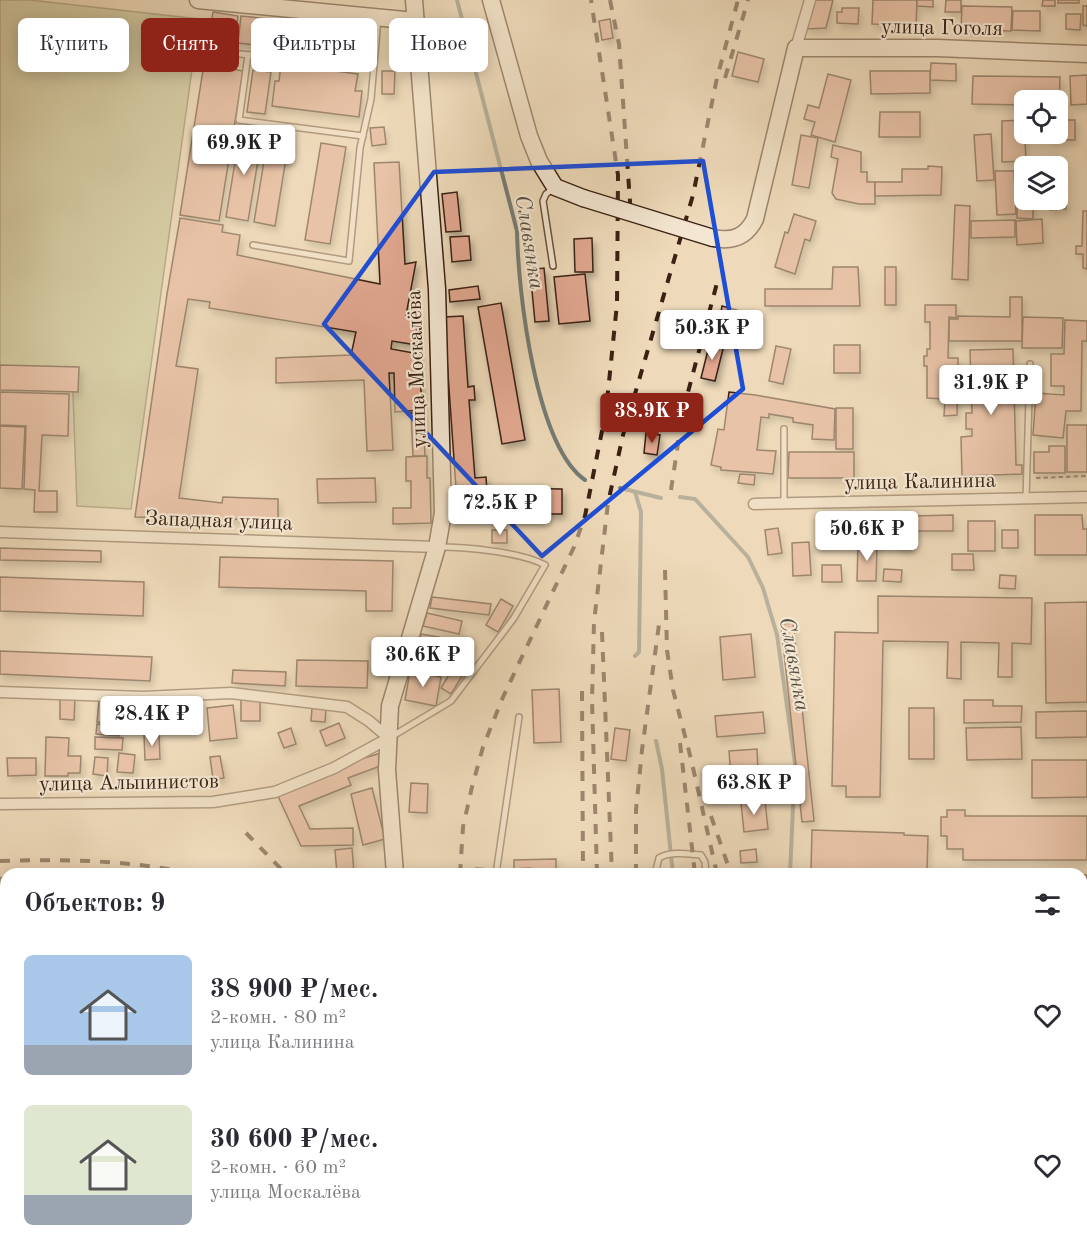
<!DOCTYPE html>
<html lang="ru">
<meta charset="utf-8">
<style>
body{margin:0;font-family:"Old Standard TT",serif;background:#f2f2f3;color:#2b2b33;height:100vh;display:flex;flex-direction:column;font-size:22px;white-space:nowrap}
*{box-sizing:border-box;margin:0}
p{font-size:20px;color:#7c7c81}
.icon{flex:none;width:33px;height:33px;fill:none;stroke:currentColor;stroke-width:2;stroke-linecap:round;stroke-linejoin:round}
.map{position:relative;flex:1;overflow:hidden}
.panel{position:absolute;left:0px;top:868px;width:1088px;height:386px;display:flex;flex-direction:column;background:#fff;border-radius:18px 18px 0 0;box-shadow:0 3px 15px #0003}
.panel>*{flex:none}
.banner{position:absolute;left:18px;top:18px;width:600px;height:54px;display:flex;gap:12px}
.fabs{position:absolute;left:1014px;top:90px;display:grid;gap:12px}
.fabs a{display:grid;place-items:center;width:54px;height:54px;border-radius:9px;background:#fff;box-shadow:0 3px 15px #0003;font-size:30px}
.price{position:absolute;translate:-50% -51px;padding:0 14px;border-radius:6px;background:#fff;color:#222;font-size:20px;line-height:39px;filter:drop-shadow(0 2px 3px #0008)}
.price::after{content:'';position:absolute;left:50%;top:36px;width:18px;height:14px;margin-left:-9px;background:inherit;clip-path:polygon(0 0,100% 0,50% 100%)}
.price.active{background:#8f2418;color:#fff}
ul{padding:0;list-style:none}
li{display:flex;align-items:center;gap:18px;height:150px;padding:0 24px}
li span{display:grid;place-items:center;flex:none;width:168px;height:120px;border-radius:9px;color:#555}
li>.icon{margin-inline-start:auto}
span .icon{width:72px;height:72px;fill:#fffc;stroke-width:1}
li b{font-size:26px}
h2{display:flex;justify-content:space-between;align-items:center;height:72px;padding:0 24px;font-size:26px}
.chip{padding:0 21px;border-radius:9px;background:#fff;box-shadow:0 3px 15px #0003;font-size:21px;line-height:54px}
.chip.active{background:#8f2418;color:#fff}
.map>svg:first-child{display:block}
.green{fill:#babf8e;stroke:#7a7050;stroke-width:1.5}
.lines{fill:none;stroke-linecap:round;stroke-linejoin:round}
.stream{stroke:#757c75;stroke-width:4}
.building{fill:#e1a790;stroke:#3b2113;stroke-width:1.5;filter:url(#shadow)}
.lane-casing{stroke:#684f3d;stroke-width:8}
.street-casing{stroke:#684f3d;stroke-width:13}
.secondary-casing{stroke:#3b2113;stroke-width:19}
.path{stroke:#3b2113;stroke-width:2;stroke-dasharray:4.5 3;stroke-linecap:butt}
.lane{stroke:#f4e7d2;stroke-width:5}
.street{stroke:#f4e7d2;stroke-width:10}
.secondary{stroke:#f4e7d2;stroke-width:16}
.rail{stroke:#3b2113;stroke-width:4;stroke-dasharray:10 10;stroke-linecap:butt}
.secondary-bridge-casing{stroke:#3b2113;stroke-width:19;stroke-linecap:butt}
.secondary-bridge{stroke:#f4e7d2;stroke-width:16}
.marked{fill:none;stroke:#1d4ed8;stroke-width:4.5;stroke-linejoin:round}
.labels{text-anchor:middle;stroke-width:4.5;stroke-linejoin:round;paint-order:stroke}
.street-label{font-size:21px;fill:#3b2113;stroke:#f4e7d2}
.water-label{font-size:22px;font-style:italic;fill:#584f44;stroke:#f4e7d2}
</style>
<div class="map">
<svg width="1087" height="1253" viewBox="0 0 1087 1253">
<defs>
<filter id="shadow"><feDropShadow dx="3" dy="5" stdDeviation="3" flood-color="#0004"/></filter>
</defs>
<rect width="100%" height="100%" fill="#eedaba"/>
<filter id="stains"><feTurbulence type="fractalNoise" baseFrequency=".00333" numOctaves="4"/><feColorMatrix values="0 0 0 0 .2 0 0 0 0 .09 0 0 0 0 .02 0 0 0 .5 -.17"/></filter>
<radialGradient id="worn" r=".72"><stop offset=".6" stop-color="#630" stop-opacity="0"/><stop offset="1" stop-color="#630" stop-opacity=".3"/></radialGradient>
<path class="green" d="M0,0H30L199,19L131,509L77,506L72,368L0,369Z"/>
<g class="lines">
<g class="stream">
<path d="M457,0L517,231C518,290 535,445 585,480"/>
<path d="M620,488L661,498"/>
<path d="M680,497L695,499L748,557L763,588L777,635L795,763L790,874"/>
<path d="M635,656L639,652L641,512L635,492"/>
<path d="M656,741L662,769L673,874"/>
<path d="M681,1248V1253"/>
<path d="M860,1248L863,1253"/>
</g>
</g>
<g class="building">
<path d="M814,0H833L826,28L806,29Z"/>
<path d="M873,0H917L916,25L872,24Z"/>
<path d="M917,0H933V7L917,6Z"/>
<path d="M946,0H961V12H945Z"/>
<path d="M1043,0H1055V6H1042Z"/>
<rect x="1058" y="0" width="21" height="3"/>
<path d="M962,6L1012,7L1011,31L961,30Z"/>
<path d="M1083,6H1087V26L1083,25Z"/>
<path d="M842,8H859L858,24L837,23V12H842Z"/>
<path d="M1013,11H1040V31L1012,30Z"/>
<path d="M213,12L238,16L231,66L205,63Z"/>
<path d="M1066,14H1081L1080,30L1066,29Z"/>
<path d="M241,16L371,30L368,57L238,43Z"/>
<path d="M610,19L613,38L602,40L599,21Z"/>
<path d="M738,52L764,59L758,82L732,76Z"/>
<path d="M931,63L956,64V81L930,80Z"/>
<path d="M204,64L243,71L219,221L180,215Z"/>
<path d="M281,64L358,74L355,91H362L359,117L272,106L275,81H279Z"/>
<path d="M253,70L271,72L265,114L247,112Z"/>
<path d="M382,71H395L394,94H382Z"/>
<path d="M870,71H930V93L871,94Z"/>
<path d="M828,74L851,80L835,142L811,135L815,122L804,119L808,105L819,108Z"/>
<path d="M1087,75V104L1071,105L1070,76Z"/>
<path d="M973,76L1060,77L1059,105H1058V100H1024V105L972,104Z"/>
<path d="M880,112H920V137H879Z"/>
<path d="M1024,120L1026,161L1002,162V121Z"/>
<path d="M1058,120H1075V140H1050V134H1058Z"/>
<path d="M384,127L386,144L372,146L370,128Z"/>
<path d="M240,132L262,136L248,221L226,217Z"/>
<path d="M991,134L994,180L977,181L974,135Z"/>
<path d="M801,135L818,138L809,188L792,185Z"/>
<path d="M268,137L289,140L275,226L254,222Z"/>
<path d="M321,143L346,147L330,244L305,240Z"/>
<path d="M833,145L861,152V172H867V182H875V204H859L836,199L832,193L838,159L831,157Z"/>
<path d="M399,162L405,264L416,262L406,315L417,316V345L392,341L391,349L419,354L422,410L395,412L394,373H389L393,450L367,451L364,380L276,383V358L351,355L356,332L209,308L210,302L188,299L176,366L198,369L179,498L222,503L223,497L278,499V520L135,517L167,294L180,218L223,225L222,232L240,235L237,255L380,284L374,163Z"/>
<path d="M928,166L942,167L941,195L875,196V182H902V169H928Z"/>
<path d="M995,171H1014L1016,214L997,215Z"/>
<path d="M457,192L461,231L446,232L442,194Z"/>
<path d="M1050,200H1066V209L1050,210Z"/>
<path d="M1017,202H1033V219L1017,218Z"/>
<path d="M955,205L970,206L968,280L952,279Z"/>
<path d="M1083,211H1087V269L1083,268V254H1076V246H1082Z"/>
<path d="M794,214L816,221L810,241L805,239L795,274L775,267L785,232L788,233Z"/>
<path d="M1042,219L1043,243L1017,245L1016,221Z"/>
<path d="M1015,220V237L971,238V221Z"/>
<path d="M469,236L471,260L452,262L450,237Z"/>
<path d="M592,238L593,272H575L574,239Z"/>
<path d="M833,267H858L860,306H765V289H832Z"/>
<rect x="885" y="267" width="11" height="38"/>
<path d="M544,268L549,321L535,322L530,270Z"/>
<path d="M585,274L590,321L559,324L554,277Z"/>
<path d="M478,286L480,299L450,302L449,290Z"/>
<path d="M1010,297H1022V341H949V319H958V316L1010,317Z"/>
<path d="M501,303L525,440L502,444L478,307Z"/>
<path d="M925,305H956V318L949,317L948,358H958L957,415L944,416L945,399L927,398V366H924V356H927V349H930V322H925Z"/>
<path d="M722,306L737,310L734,321L720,317Z"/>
<path d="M463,316L468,387L474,386L475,400H469L475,478L486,477L487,492L475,493L476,501L457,502L444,317Z"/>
<path d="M1023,317L1063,318L1062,348H1022Z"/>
<path d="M1065,320L1087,321V341H1082L1081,411H1066L1063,438L1033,435L1036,393L1064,395V386H1051V354H1064Z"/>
<path d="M710,342L724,345L715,381L701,378Z"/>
<rect x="834" y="345" width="26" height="28"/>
<path d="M776,346L791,349L783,384L769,381Z"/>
<path d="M1013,349L1016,465H1022V474L962,476L961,437L972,436V429H966V413H972L970,350Z"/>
<path d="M0,365L79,367L78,392L0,390Z"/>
<path d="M0,392L69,394L68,436L42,435L39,491H57V512H34L35,490L24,489L26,426L0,425Z"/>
<path d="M729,392L755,395L835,409L834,440L812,439L813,425L793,422V418L769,414V418L761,417L757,450L776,451L773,474L721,470V467L711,465L718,429L724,430Z"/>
<path d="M640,405L653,407L650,416L638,413Z"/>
<rect x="836" y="408" width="17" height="41"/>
<path d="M411,413H423L425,456H413Z"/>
<rect x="1067" y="425" width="20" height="47"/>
<path d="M0,426L25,427L22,489L0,488Z"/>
<path d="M646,433L660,435L657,455L644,453Z"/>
<path d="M1049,446H1065V473H1034V452H1049Z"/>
<path d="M789,452H854V478H788Z"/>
<path d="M427,456V478H430L431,523L393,524V508H411V481H406V457Z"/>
<path d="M740,474L755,475L754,485L738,483Z"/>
<path d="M375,478L376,502L318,503L317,479Z"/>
<path d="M493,488L562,489V514H493V511H485V496H493Z"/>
<path d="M953,515V531H913L912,516Z"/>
<path d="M1035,515H1082L1083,529H1087V555H1035Z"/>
<path d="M888,516V539H854V517Z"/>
<path d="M911,518V548H898L897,519Z"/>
<rect x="968" y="521" width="27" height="30"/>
<path d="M778,528L782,553L768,555L765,530Z"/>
<rect x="492" y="530" width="15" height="13"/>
<rect x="1002" y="530" width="16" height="18"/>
<path d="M809,542L811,575L793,576L792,543Z"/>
<path d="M858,544H877L876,581H857Z"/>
<path d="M0,548L101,551V562L0,560Z"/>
<path d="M952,554H973L974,570H952Z"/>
<path d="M220,557L393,561L392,611H366V591L219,587Z"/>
<path d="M822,565H841L842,582H822Z"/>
<path d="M884,569L902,570L901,582L883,581Z"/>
<path d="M1000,575L1016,576L1015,589L999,588Z"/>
<path d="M0,577L144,582L143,616L0,611Z"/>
<path d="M878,596L1032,598L1031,644L1012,643V677H998L999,643L961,642V679L947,678L948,642L883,641L880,797H846V786H832L835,632L878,633Z"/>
<path d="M432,597L491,604L489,615L430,608Z"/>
<path d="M501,599L513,606L498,632L486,625Z"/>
<path d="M1087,602V702L1046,703L1045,603Z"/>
<path d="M427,613L462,621L459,634L423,626Z"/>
<path d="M793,623L814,821L802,822L781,624Z"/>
<path d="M421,634L439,637L435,660L416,656Z"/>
<path d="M751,634L755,677L723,680L720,637Z"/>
<path d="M0,651L152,657L150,681L0,674Z"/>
<path d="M459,658L469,665L451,694L441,688Z"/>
<path d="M297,660L368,661L367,688L296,686Z"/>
<path d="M233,670L286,672L285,686L232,683Z"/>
<path d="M410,671L441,677L436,706L405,700Z"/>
<path d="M559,689L561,742L534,743L532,690Z"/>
<path d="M60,696H75L74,720L60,719Z"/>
<rect x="241" y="699" width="19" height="22"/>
<path d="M964,700H993V706H1022L1021,722L964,723Z"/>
<path d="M99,701L115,703L113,723L97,722Z"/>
<path d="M233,705L237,738L210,741L207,708Z"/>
<path d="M116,706L134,707L133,723L115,722Z"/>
<path d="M312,708L326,709L325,722L311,721Z"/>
<rect x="909" y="708" width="25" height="51"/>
<path d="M1087,711V737L1036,738V712Z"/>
<path d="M763,712L765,733L717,737L715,716Z"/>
<path d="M339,723L345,738L326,746L320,731Z"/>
<path d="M97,724L120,726L119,736L96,734Z"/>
<path d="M1021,727L1022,759L967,760L966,728Z"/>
<path d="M291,728L296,744L284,748L278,733Z"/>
<path d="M615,728L630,730L626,761L611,759Z"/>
<path d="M144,735H159L160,759L145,760Z"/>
<path d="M46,737L69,738L68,756H81L80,773H68V776H45Z"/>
<path d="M95,737L123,738L122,750L95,749Z"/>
<path d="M757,749L758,775L731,776L729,751Z"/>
<path d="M119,753L135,755L133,773L117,772Z"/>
<path d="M381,753L383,765L348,778L351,785L299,806L310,829L353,828V845L301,846L277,794L354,761Z"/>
<path d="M220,756L224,778L213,779L210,757Z"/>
<path d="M95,757L108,758L107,776L93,774Z"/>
<path d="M7,758H36V775L8,776Z"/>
<path d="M1032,760H1087V797L1032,798Z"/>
<path d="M411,783L428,784L427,813L409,812Z"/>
<path d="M372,788L385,839L363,845L351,794Z"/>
<path d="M765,801L768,829L744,832L741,803Z"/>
<path d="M947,810H965V816H1087V860H963V849H947V836H941V817H947Z"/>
<path d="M812,830L904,833V835L928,836L927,870L903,869V874L811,871Z"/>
<path d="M352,848L354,874H337L335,850Z"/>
<path d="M756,849L757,862L741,863L740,851Z"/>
<path d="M556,859V874H530V868L514,869V860Z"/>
<path d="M476,868L488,869L487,874H476Z"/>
<rect x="1082" y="875" width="5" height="78"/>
<path d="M6,877V892L0,893V878Z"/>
<path d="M0,976L6,977V1004L0,1003Z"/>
<rect x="0" y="1044" width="6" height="28"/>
<path d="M1082,1071H1087V1093L1082,1092Z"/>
<path d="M0,1222L6,1223V1245L0,1244Z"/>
<path d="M158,1248H184L174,1253H161Z"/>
<path d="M190,1248H216L206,1253H192Z"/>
<path d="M269,1248H288L290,1253H272Z"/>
<path d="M427,1248H441L440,1253H426Z"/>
<path d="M468,1248H491L490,1253H467Z"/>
<path d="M889,1248H960V1253H890Z"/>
<path d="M960,1248H1076V1249L960,1251Z"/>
</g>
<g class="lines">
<g class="lane-casing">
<g id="lane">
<path d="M240,54L374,66"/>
<path d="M248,55L239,120L363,136"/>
<path d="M253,245L349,261L360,148L371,99L378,19"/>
<path d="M553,266L543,201L546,194L554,188"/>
<path d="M1026,499L1030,364"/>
<path d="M784,504V429"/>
<path d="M391,737L451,701L514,618L545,565C521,552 466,547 438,547"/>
<path d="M496,874L519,717"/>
<path d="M655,874L659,858C671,851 687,854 701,855L705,862L706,874"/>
<path d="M1082,1039L1087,1040"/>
<path d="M1082,1111H1087"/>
<path d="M0,1201H6"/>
<path d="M655,1248V1253"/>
<path d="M711,1253V1248"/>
</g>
</g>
<g class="street-casing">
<g id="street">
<path d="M796,48L810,0"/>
<path d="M754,504L1087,497"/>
<path d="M0,532L437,547"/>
<path d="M0,692L143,697L231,693L347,707L369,721L389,738L334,768L275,792L213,802L0,804"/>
<path d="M0,1026L6,1027"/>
<path d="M80,1253L89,1248"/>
</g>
</g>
<g class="secondary-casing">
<g id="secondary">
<path d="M198,0L415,21"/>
<path d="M491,0L529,136L539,161L555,187L583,198"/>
<path d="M713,238C733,242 746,237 755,219L796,48H937L1087,54"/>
<path d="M395,874L387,770L390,706L437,547L443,513L437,289L414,0"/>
<path d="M369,1253L373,1248"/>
</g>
</g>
<g class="path">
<path d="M1036,478L1087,476"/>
<path d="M736,1253V1248"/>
</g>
<use href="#lane" class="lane"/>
<use href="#street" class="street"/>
<use href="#secondary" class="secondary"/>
<g class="rail">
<path d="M610,0L619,44L631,216"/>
<path d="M725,78L748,0"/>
<path d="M671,490L683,411L717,283"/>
<path d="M665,570L667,650L673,690L691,759L717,874"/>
<path d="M602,632L612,874"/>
<path d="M582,691L583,874"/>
<path d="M680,743L695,874"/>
<path d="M711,816L731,874"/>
<path d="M246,833L286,874"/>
<path d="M0,861C65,859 131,860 194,874"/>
<path d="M460,874L463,827L472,787L483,747L503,697L574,547L585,516L606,411L617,304L618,175L591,0"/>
<path d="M597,874L592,700L594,622L608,503L623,435L693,195L717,78L738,0"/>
<path d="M636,874V810L642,750L660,617"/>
<path d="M547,1248L548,1253"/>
<path d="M605,1248V1253"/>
<path d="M621,1248V1253"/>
<path d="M663,1248V1253"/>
<path d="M716,1248V1253"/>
<path d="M761,1248V1253"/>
<path d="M777,1248L778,1253"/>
<path d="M797,1248L799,1253"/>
<path d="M583,1253V1248"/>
<path d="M741,1253V1248"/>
<path d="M751,1253V1248"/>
</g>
<g class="secondary-bridge-casing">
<path id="secondary-bridge" d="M583,198L713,238"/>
</g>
<use href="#secondary-bridge" class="secondary-bridge"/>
</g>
<path d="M0 0H1087V1253H0ZM703,161L743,389L542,556L324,324L434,172Z" fill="#eedaba" fill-opacity=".55" fill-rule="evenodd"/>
<path class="marked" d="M703,161L743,389L542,556L324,324L434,172Z"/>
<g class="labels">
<g class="street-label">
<text transform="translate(942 27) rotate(1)" y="7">улица Гоголя</text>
<text transform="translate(416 369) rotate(-92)" y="7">улица Москалёва</text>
<text transform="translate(920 481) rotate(-1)" y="7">улица Калинина</text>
<text transform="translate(219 520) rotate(2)" y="7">Западная улица</text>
<text transform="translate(129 782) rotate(-1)" y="7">улица Альпинистов</text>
</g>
<g class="water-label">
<text transform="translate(531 242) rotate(81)" y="8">Славянка</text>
<text transform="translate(796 664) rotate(80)" y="8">Славянка</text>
</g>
</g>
<rect width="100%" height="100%" filter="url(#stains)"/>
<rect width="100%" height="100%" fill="url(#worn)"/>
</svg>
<div class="fabs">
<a><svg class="icon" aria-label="locate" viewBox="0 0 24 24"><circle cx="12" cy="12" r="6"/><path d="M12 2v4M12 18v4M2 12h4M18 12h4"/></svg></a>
<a><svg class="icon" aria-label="layers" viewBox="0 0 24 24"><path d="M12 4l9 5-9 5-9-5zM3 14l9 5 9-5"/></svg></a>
</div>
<b class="price" style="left:244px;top:176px">69.9K ₽</b>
<b class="price" style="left:712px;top:361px">50.3K ₽</b>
<b class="price" style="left:991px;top:416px">31.9K ₽</b>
<b class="price active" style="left:652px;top:444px">38.9K ₽</b>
<b class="price" style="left:500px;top:536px">72.5K ₽</b>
<b class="price" style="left:867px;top:562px">50.6K ₽</b>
<b class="price" style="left:423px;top:688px">30.6K ₽</b>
<b class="price" style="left:152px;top:747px">28.4K ₽</b>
<b class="price" style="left:754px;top:816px">63.8K ₽</b>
<div class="banner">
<a class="chip">Купить</a>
<a class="chip active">Снять</a>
<a class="chip">Фильтры</a>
<a class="chip">Новое</a>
</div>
<section class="panel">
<h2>Объектов: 9<svg class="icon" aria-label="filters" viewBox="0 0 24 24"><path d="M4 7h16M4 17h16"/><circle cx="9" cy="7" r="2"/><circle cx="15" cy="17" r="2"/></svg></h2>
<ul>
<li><span style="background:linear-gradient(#a9c7e8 75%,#9aa5b1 0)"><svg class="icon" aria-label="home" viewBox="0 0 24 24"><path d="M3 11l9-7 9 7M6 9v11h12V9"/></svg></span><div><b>38 900 ₽/мес.</b><p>2-комн. · 80 m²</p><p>улица Калинина</p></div><svg class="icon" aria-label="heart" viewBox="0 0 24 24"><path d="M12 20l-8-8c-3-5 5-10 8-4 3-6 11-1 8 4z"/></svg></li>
<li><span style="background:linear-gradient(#dfe7d0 75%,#9aa5b1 0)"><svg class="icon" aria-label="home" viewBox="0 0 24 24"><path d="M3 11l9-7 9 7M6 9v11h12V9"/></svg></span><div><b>30 600 ₽/мес.</b><p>2-комн. · 60 m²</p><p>улица Москалёва</p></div><svg class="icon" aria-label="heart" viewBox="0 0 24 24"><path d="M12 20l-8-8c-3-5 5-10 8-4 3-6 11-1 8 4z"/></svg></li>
</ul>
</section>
</div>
